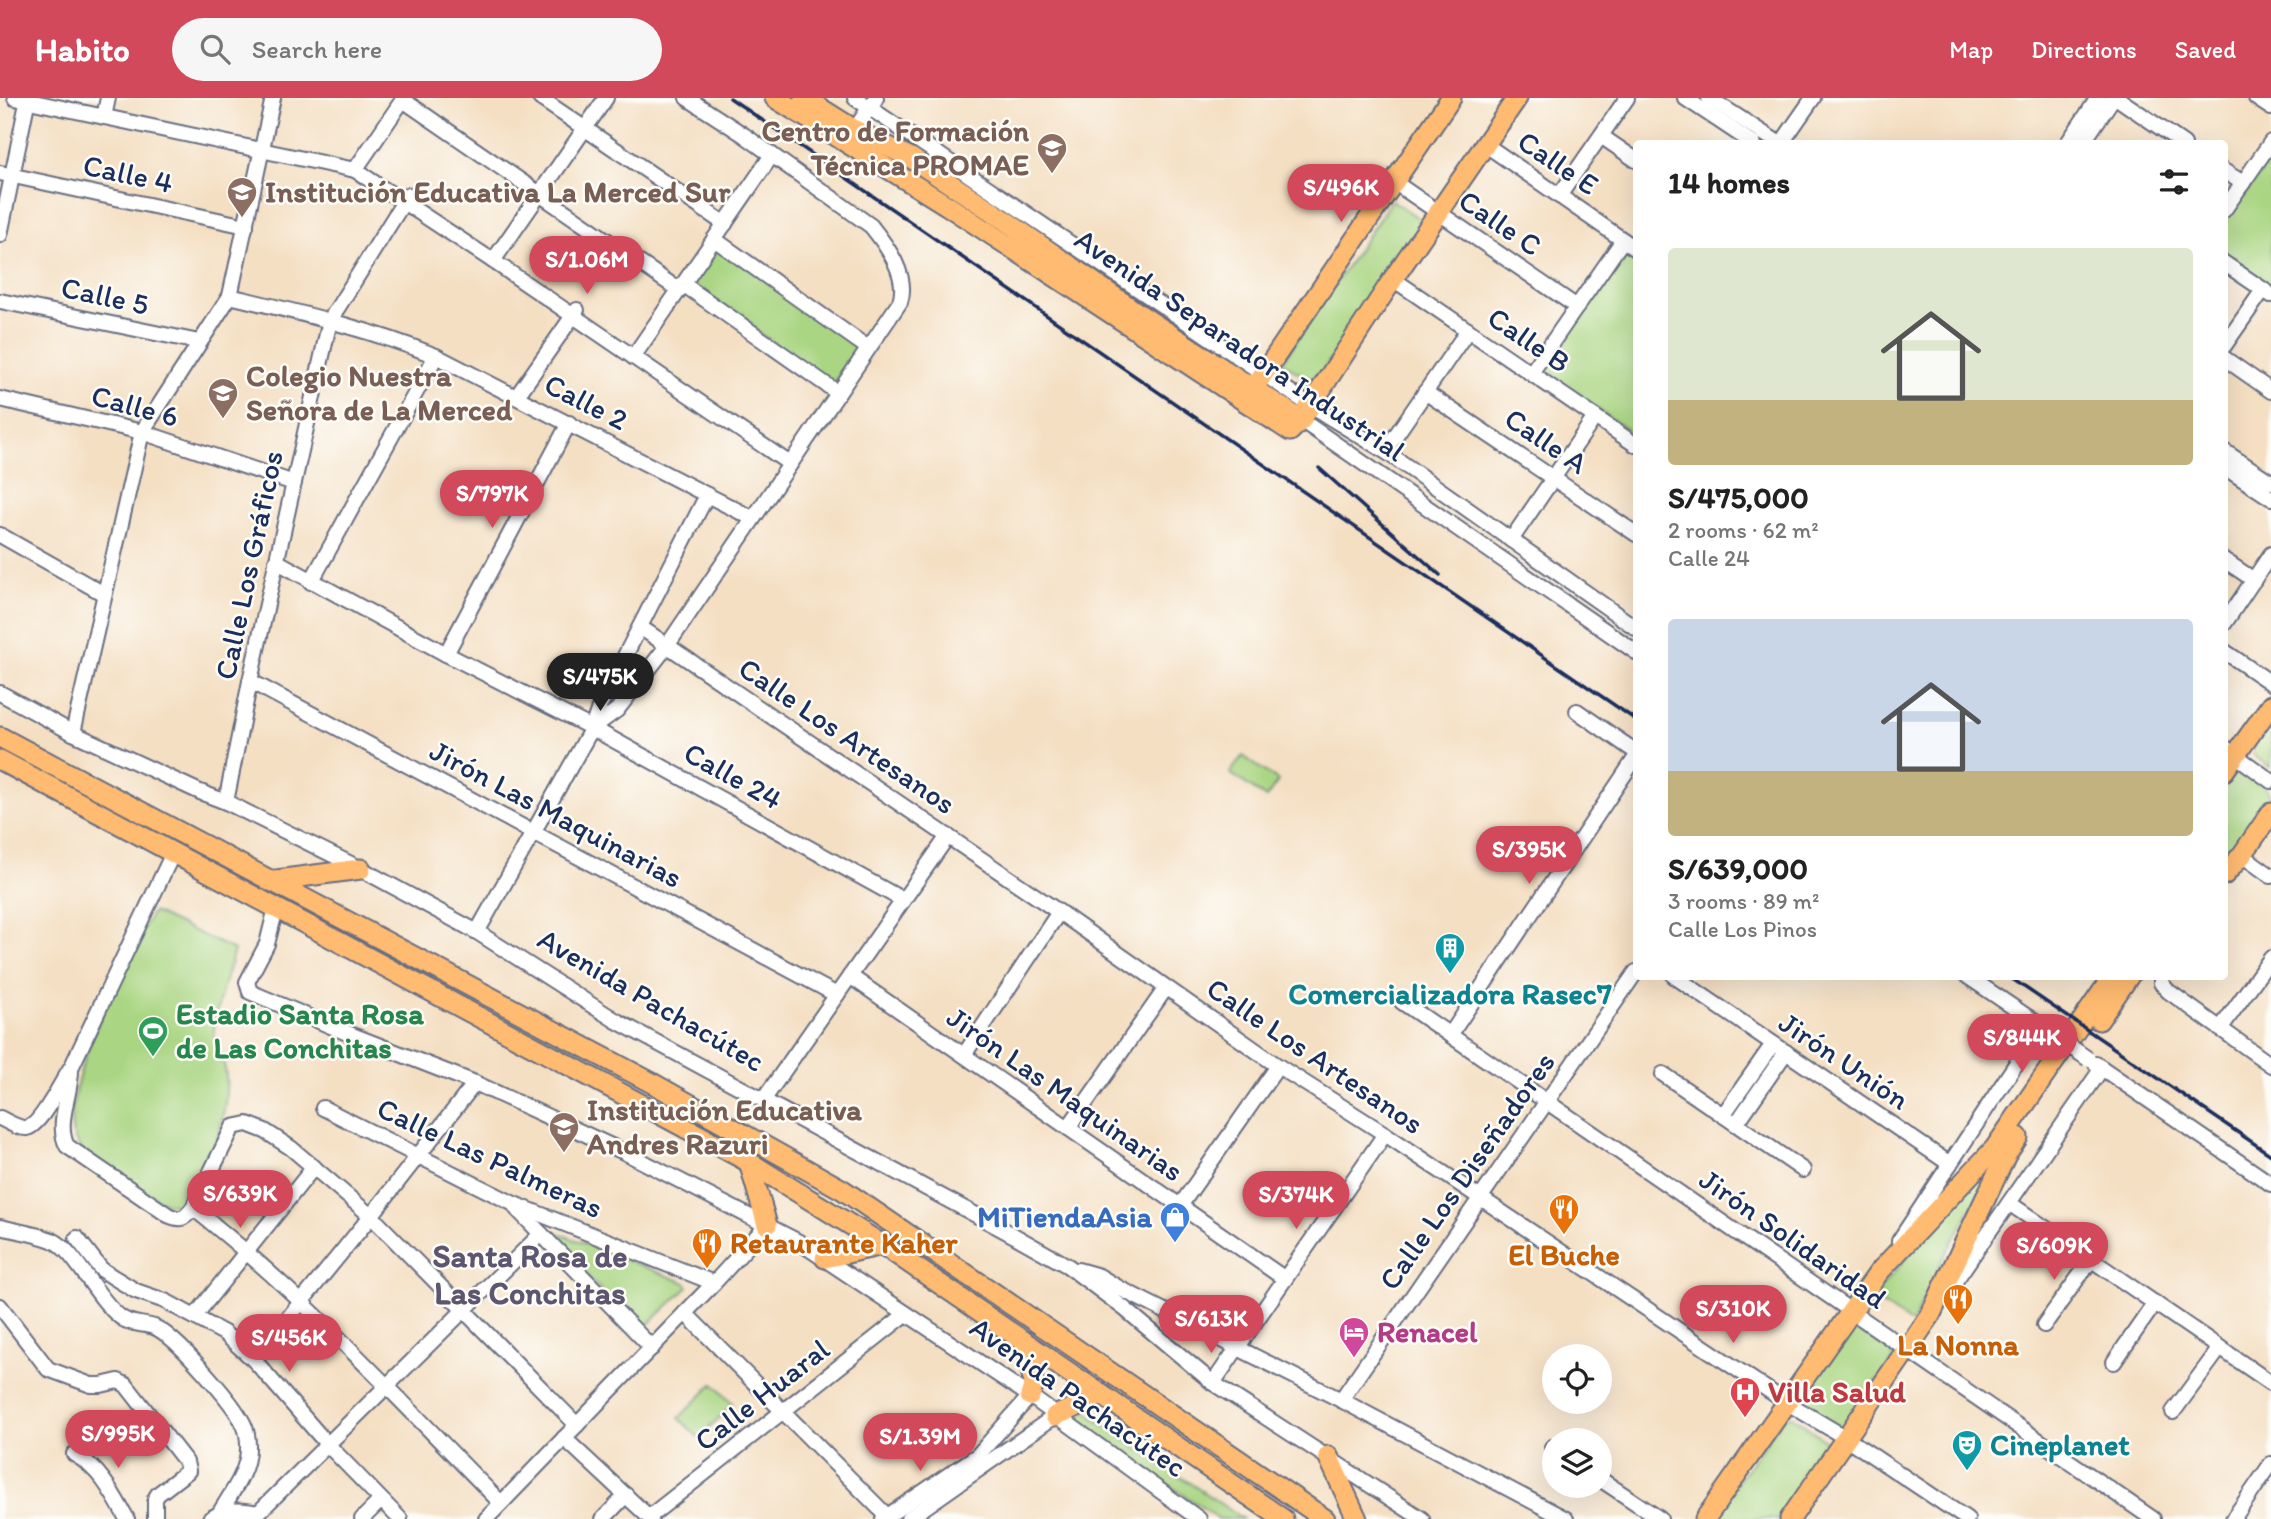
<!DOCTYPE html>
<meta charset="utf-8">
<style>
body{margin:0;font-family:Itim,sans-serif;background:#f6f6f6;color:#222;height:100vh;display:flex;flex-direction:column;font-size:26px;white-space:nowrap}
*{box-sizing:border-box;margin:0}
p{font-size:23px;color:#767676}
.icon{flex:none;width:38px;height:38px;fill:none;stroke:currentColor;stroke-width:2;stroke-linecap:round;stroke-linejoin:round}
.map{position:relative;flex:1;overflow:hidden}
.drawer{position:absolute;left:1633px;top:42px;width:595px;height:840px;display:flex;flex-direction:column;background:#fff;border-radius:7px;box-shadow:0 7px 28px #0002}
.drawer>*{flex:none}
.fabs{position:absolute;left:1542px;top:1246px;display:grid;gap:14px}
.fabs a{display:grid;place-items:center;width:70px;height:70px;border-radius:50%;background:#fff;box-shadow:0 7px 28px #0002;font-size:35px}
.price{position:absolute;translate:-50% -60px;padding:0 16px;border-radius:24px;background:#d1495b;color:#fff;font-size:23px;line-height:46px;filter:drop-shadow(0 2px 4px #0008)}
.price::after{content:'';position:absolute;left:50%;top:42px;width:21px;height:16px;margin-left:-10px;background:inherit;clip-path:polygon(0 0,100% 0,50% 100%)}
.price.current{background:#222;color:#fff}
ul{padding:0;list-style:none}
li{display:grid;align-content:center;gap:14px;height:371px;padding:0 35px}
li span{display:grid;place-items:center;height:217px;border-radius:7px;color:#555}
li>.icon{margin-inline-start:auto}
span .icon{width:126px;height:126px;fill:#fffc;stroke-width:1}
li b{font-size:30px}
h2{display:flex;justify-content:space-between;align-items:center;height:84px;padding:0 35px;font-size:30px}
header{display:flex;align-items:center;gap:42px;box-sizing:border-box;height:98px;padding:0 35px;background:#d1495b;color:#fff}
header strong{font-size:33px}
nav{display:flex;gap:38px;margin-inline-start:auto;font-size:24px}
.search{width:490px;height:63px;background:#f6f6f6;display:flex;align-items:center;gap:18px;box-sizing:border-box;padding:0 24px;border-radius:38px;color:#767676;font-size:26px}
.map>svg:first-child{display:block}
.green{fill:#aad683;stroke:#628270;stroke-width:2}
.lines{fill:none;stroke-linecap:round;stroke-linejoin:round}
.minor-casing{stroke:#676d81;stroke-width:18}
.major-casing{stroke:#676d81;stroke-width:23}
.minor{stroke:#fff;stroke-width:14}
.major{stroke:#ffbb71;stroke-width:19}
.rail{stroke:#1b2f5e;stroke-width:3.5}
.minor-bridge-casing{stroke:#676d81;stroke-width:18;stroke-linecap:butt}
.minor-bridge{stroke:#fff;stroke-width:14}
.labels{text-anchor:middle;stroke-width:5;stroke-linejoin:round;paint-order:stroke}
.education-label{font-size:30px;font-weight:bold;fill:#785e54;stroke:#fdfcf7;text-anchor:start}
.street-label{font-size:30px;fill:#1b2f5e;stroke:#fdfcf7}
.culture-label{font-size:30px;font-weight:bold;fill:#0d838f;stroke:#fdfcf7}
.leisure-label{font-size:30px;font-weight:bold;fill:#27864d;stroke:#fdfcf7;text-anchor:start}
.shop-label{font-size:30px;font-weight:bold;fill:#366cbe;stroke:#fdfcf7;text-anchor:end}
.food-label{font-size:30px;font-weight:bold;fill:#c56008;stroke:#fdfcf7}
.hotel-label{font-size:30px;font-weight:bold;fill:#b23c85;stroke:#fdfcf7;text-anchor:start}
.health-label{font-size:30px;font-weight:bold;fill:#be3a42;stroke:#fdfcf7;text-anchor:start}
.neighbourhood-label{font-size:32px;font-weight:bold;fill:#5d5670;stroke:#fdfcf7}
</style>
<header>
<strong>Habito</strong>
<div class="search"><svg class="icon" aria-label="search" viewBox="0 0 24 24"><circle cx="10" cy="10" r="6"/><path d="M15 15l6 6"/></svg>Search here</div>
<nav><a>Map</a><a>Directions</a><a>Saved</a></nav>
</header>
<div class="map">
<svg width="2271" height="1421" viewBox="0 0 2271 1421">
<rect width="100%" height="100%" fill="#fdfcf7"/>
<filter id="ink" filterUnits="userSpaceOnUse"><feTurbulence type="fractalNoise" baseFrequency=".0143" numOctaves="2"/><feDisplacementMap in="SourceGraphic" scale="14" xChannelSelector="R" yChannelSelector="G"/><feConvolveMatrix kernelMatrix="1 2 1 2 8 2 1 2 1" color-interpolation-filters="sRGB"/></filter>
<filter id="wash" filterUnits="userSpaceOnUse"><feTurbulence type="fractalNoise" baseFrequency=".00686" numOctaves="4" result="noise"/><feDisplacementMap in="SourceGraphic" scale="28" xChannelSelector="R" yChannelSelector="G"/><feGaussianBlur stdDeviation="1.57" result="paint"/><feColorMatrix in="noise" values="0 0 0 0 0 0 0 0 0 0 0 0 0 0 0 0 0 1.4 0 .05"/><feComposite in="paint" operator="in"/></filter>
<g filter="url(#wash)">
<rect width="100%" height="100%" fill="#f4dfc3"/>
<g class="green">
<path d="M2271,60V193L2224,160V126Z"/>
<path d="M1392,102L1424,124L1314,285L1282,264Z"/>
<path d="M719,149L859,249L832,287L692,187Z"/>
<path d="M1623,153L1636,163V338L1540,272Z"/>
<path d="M2271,621V670L2253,657V650Z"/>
<path d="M1243,658L1278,683L1266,700L1230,675Z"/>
<path d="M2237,673C2251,674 2270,688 2271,703L2224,766V686L2232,676Z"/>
<path d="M153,814L234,852C227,878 216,907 214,934C213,947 223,958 225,970C231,1006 215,1055 199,1087C194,1096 186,1105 175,1106C160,1107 95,1066 84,1054C79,1050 75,1041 73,1036C61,991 127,854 153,814Z"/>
<path d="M2007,1046L1940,1166L1912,1226L1872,1199Z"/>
<path d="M553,1133L686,1185L688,1189L641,1233L548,1138Z"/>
<path d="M1852,1227L1891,1252L1893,1261L1840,1333L1799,1306L1798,1296Z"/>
<path d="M713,1286L733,1306L699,1340L679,1320Z"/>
<path d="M1085,1312L1098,1323L1243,1421H1219L1072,1320Z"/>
<path d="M1785,1318H1792L1826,1343L1829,1349L1783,1421H1711Z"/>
</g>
</g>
<g filter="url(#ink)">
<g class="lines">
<g class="minor-casing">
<g id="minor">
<path d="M15,0L355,72L493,163L790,366"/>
<path d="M540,0L725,126"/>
<path d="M855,0L1311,308L1385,353L1636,530"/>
<path d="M1685,0L1754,46"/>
<path d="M1709,0L1780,46"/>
<path d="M2117,0L2184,46"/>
<path d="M2256,0L2271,10"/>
<path d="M403,2L679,192"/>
<path d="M104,19L108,0"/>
<path d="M851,37L876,0"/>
<path d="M1601,38L1636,62"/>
<path d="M1781,46L1813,0"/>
<path d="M2067,46L2098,0"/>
<path d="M2082,46L2113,0"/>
<path d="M1486,47L1636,151"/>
<path d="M355,72L404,0"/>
<path d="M2224,73L2243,85"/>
<path d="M0,75L246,128"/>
<path d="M1394,84L1577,209"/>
<path d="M1559,98L1627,0"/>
<path d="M2224,112L2271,44"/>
<path d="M0,137L28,0"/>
<path d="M714,141L868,250"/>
<path d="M493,163L606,0"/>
<path d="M2224,165L2271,197"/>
<path d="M1393,181L1636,347"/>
<path d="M683,186L838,295"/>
<path d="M230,198C300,215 370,231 436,258L752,420"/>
<path d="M0,203L199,244"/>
<path d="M2224,248L2263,192"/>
<path d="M633,259L772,57"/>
<path d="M2224,260L2271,293"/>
<path d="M1531,275L1623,142"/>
<path d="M1425,294L1636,436"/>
<path d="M517,298L577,212"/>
<path d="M0,301L142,334L294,385"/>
<path d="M1301,322L1636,554"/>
<path d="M1385,353L1468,232"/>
<path d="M2224,353L2271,384"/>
<path d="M2224,369L2271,400"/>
<path d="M0,437L104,496"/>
<path d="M1511,442L1595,319"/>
<path d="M2224,462L2254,482"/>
<path d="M276,463L446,556L592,630L903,802"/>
<path d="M311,484L436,258"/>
<path d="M2224,526L2271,456"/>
<path d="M640,529L1059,814L1278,968L1385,1036L1786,1304L1846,1340L1967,1421"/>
<path d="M2224,553L2271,585"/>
<path d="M446,556L569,325"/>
<path d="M250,583L837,897"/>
<path d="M0,595L73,635L200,694L226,704L361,771L477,834L615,922L1013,1137L1068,1168L1125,1211L1213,1285L1422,1421"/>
<path d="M1577,613L1636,654"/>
<path d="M592,630L617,612L667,548L900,204C909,178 887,148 871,128L744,37L687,0"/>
<path d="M73,635L142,334L230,198L273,0"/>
<path d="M2224,649L2271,683"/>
<path d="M226,704L250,583L330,222L408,97"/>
<path d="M173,755L71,970C72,995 55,1025 67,1048L168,1117C181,1123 184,1121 193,1110L233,1029L247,1026L265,1033L291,1050L371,1118L577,1327"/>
<path d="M2242,757L2271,778"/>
<path d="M276,810L267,846L247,884L250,894L352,937L475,985L624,1054L799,1144L1030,1298L1199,1421"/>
<path d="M477,834L592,630L600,607L707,397"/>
<path d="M850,878L1285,1181"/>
<path d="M1674,878L1950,1066"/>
<path d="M1967,878L2047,932"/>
<path d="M2161,878V885L2168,893L2271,967"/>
<path d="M1402,904L2153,1421"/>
<path d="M2220,931L2271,860"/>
<path d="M1450,937L1636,659"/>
<path d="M964,957L1059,814"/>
<path d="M2096,966L2271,1086"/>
<path d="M1663,976L1803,1072"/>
<path d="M764,1001L948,738"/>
<path d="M323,1010L512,1105L714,1185"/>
<path d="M1723,1017L1773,946"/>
<path d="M0,1020C8,1024 19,1031 27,1030C41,1027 62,983 70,971"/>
<path d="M1736,1026L1786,954"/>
<path d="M1068,1030L1166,890"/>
<path d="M2009,1105L2271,1285"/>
<path d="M1180,1108L1278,968"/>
<path d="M193,1110C305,1198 401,1304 501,1405"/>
<path d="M516,1110L652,1250"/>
<path d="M0,1129C17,1133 36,1136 52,1142C75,1152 96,1200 119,1218C129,1227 142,1225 154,1229C175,1237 234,1305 244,1327C247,1333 248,1341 248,1348C249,1373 231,1395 219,1416"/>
<path d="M77,1140L101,1171L113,1179L136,1193L165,1203L224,1235L254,1262L328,1347L400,1421"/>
<path d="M1899,1143L2041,928"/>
<path d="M1078,1172L1099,1178L1119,1190L1341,1302L1566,1421"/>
<path d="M1953,1186L2102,970"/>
<path d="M0,1208L48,1271L91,1287H101L118,1283L126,1287L186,1364L188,1373L158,1396L155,1401V1421"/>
<path d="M685,1215L887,1418"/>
<path d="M195,1218L314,1069"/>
<path d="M2044,1227L2091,1162"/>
<path d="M254,1262L371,1118L475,985"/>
<path d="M2114,1264L2155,1205"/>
<path d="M1213,1285L1385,1036"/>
<path d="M1341,1302L1636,874"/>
<path d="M2173,1314L2220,1250"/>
<path d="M564,1340L651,1421"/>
<path d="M1552,1349L1554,1351"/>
<path d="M74,1356C100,1370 113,1396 127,1421"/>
<path d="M1600,1381L1660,1421"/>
<path d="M649,1419L906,1216"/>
<path d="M210,1421C226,1411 240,1411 258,1415L541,1136"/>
<path d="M362,1421L381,1402"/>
<path d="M486,1421L714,1185L767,1127"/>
<path d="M603,1421L626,1397"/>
<path d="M883,1421L978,1357L1030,1298"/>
<path d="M908,1421L1055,1318"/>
<path d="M2233,1421L2271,1366"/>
</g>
</g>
<g class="major-casing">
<g id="major">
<path d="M775,0L948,108L1290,333L1301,322L1393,181L1517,0"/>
<path d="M804,0L855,32L911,60L990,112L1142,218L1301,322"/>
<path d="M1247,300L1451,0"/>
<path d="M0,639L654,986L843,1092L1325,1421"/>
<path d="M0,662L749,1064L883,1147L1283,1421"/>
<path d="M2224,673L2271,607"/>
<path d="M2224,777L2242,757L2271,715"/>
<path d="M269,783L361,771"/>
<path d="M2099,922L2129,878"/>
<path d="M749,1064L767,1127"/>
<path d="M825,1160L883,1147"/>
<path d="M1024,1243L1034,1285L1030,1298"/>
<path d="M1055,1318L1102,1297"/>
<path d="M1328,1358L1357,1421"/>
<path d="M1705,1421L1879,1174L1995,1050L2113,878"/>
<path d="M1790,1421L1930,1218L2006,1057L2018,1039"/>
</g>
</g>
<use href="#minor" class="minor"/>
<use href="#major" class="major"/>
<g class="rail">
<path d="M730,0L1636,622"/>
<path d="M1319,370L1440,477"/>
<path d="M2008,878L2271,1057"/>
</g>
<g class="minor-bridge-casing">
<path id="minor-bridge" d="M2047,932L2088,961"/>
</g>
<use href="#minor-bridge" class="minor-bridge"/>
</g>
</g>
<defs>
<g id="university-pin" transform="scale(1.575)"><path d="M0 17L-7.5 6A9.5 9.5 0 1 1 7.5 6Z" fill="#8d6e63" stroke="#fdfcf7"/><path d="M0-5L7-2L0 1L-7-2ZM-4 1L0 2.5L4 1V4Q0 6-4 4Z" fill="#fff"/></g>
<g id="school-pin" transform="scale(1.575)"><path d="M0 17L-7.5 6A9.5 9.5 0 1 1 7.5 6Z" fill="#8d6e63" stroke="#fdfcf7"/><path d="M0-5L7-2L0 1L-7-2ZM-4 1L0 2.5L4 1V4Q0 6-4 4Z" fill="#fff"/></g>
<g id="building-pin" transform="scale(1.575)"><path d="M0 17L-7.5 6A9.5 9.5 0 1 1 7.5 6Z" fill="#0f9aa8" stroke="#fdfcf7"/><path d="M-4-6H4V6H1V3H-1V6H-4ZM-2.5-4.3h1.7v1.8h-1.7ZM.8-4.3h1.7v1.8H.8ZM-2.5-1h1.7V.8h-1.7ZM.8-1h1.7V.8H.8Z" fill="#fff"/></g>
<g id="stadium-pin" transform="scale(1.575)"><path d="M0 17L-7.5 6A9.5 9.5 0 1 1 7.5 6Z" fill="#2e9e5b" stroke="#fdfcf7"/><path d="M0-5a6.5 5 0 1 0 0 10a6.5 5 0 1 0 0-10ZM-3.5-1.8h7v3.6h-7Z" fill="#fff"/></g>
<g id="restaurant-pin" transform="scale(1.575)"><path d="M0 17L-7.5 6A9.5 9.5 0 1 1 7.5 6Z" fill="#e8710a" stroke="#fdfcf7"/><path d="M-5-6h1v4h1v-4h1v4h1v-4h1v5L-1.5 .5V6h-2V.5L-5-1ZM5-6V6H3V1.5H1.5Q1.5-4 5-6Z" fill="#fff"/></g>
<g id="shop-pin" transform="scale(1.575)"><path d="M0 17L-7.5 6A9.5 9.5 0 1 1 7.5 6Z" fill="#3f7fe0" stroke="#fdfcf7"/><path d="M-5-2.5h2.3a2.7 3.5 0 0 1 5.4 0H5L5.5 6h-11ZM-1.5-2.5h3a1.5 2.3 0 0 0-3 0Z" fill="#fff"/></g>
<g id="hotel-pin" transform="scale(1.575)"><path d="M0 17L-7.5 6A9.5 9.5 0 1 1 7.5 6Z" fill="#d1479c" stroke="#fdfcf7"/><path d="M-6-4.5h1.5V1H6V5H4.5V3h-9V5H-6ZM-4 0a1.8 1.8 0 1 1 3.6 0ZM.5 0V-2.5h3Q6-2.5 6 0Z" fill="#fff"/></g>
<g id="hospital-pin" transform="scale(1.575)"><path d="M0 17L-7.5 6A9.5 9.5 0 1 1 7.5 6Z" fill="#e0444e" stroke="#fdfcf7"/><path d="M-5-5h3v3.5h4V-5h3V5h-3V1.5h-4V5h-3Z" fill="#fff"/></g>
<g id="theatre-pin" transform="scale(1.575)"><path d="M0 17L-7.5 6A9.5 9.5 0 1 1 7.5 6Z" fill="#0f9aa8" stroke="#fdfcf7"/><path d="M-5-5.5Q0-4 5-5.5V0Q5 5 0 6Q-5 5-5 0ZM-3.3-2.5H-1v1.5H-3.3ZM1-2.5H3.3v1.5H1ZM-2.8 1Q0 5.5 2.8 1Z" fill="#fff"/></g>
</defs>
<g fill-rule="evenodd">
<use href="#university-pin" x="1052" y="50"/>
<use href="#school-pin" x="242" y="94"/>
<use href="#school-pin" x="223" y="295"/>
<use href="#building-pin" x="1450" y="850"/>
<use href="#stadium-pin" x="153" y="933"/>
<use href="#school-pin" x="564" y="1029"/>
<use href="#restaurant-pin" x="1564" y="1111"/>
<use href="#shop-pin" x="1175" y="1119"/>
<use href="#restaurant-pin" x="707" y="1145"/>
<use href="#restaurant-pin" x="1958" y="1201"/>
<use href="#hotel-pin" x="1354" y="1234"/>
<use href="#hospital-pin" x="1745" y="1294"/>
<use href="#theatre-pin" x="1967" y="1347"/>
</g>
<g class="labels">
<g class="education-label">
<text x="1029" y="43" text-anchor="end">Centro de Formación<tspan x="1029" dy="34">Técnica PROMAE</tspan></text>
<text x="265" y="104">Institución Educativa La Merced Sur</text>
<text x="246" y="288">Colegio Nuestra<tspan x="246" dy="34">Señora de La Merced</tspan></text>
<text x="587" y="1022">Institución Educativa<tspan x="587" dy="34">Andres Razuri</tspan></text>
</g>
<g class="street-label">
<text transform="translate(1558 65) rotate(34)" y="10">Calle E</text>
<text transform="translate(128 76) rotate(12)" y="10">Calle 4</text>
<text transform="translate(1500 125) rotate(34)" y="10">Calle C</text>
<text transform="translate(105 198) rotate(12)" y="10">Calle 5</text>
<text transform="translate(1529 242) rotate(34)" y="10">Calle B</text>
<text transform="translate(1240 247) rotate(34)" y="10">Avenida Separadora Industrial</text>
<text transform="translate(586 304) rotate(27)" y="10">Calle 2</text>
<text transform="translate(135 308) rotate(15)" y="10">Calle 6</text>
<text transform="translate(1546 343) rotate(34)" y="10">Calle A</text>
<text transform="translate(249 467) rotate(-78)" y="10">Calle Los Gráficos</text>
<text transform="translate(847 638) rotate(34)" y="10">Calle Los Artesanos</text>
<text transform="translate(733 678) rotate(29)" y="10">Calle 24</text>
<text transform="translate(556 716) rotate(28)" y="10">Jirón Las Maquinarias</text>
<text transform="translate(651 902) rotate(30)" y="10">Avenida Pachacútec</text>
<text transform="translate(1315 958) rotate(34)" y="10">Calle Los Artesanos</text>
<text transform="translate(1844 963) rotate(34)" y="10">Jirón Unión</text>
<text transform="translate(1065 996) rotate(35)" y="10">Jirón Las Maquinarias</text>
<text transform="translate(490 1060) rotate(25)" y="10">Calle Las Palmeras</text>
<text transform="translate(1467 1073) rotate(-55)" y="10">Calle Los Diseñadores</text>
<text transform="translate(1793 1141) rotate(35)" y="10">Jirón Solidaridad</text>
<text transform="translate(762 1297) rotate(-38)" y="10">Calle Huaral</text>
<text transform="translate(1078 1299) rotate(35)" y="10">Avenida Pachacútec</text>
</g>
<g class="culture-label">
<text x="1450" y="906">Comercializadora Rasec7</text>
<text x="1990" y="1357" text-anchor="start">Cineplanet</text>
</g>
<g class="leisure-label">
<text x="176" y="926">Estadio Santa Rosa<tspan x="176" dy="34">de Las Conchitas</tspan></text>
</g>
<g class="shop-label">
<text x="1152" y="1129">MiTiendaAsia</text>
</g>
<g class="food-label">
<text x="730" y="1155" text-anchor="start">Retaurante Kaher</text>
<text x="1564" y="1167">El Buche</text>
<text x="1958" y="1257">La Nonna</text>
</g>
<g class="hotel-label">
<text x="1377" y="1244">Renacel</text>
</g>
<g class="health-label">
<text x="1768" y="1304">Villa Salud</text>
</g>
<g class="neighbourhood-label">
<text x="530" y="1169">Santa Rosa de<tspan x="530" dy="37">Las Conchitas</tspan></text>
</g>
</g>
</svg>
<div class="fabs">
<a><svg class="icon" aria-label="locate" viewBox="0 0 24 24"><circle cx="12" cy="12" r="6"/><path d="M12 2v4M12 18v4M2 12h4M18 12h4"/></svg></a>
<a><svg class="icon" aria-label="layers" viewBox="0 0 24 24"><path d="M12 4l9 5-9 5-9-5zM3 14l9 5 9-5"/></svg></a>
</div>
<b class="price" style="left:1341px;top:126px">S/496K</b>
<b class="price" style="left:587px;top:198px">S/1.06M</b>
<b class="price" style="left:492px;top:432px">S/797K</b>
<b class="price current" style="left:600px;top:615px">S/475K</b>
<b class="price" style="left:1529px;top:788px">S/395K</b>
<b class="price" style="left:2022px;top:976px">S/844K</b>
<b class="price" style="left:240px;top:1132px">S/639K</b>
<b class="price" style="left:1296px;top:1133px">S/374K</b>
<b class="price" style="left:2054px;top:1184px">S/609K</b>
<b class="price" style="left:1733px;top:1247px">S/310K</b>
<b class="price" style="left:1211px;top:1257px">S/613K</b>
<b class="price" style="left:289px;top:1276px">S/456K</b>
<b class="price" style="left:118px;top:1372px">S/995K</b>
<b class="price" style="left:920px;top:1375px">S/1.39M</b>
<section class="drawer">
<h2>14 homes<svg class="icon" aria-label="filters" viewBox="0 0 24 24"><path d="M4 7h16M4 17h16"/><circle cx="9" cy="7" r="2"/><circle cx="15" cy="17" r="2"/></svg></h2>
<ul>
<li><span style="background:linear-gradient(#dfe7d0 70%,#c2b280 0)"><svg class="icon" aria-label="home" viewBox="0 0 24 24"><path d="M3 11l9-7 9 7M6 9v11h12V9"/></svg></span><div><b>S/475,000</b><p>2 rooms · 62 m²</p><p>Calle 24</p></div></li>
<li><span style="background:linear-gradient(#c9d6e8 70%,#c2b280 0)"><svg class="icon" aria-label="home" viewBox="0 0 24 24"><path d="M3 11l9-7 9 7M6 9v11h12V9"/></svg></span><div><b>S/639,000</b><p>3 rooms · 89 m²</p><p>Calle Los Pinos</p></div></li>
</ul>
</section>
</div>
